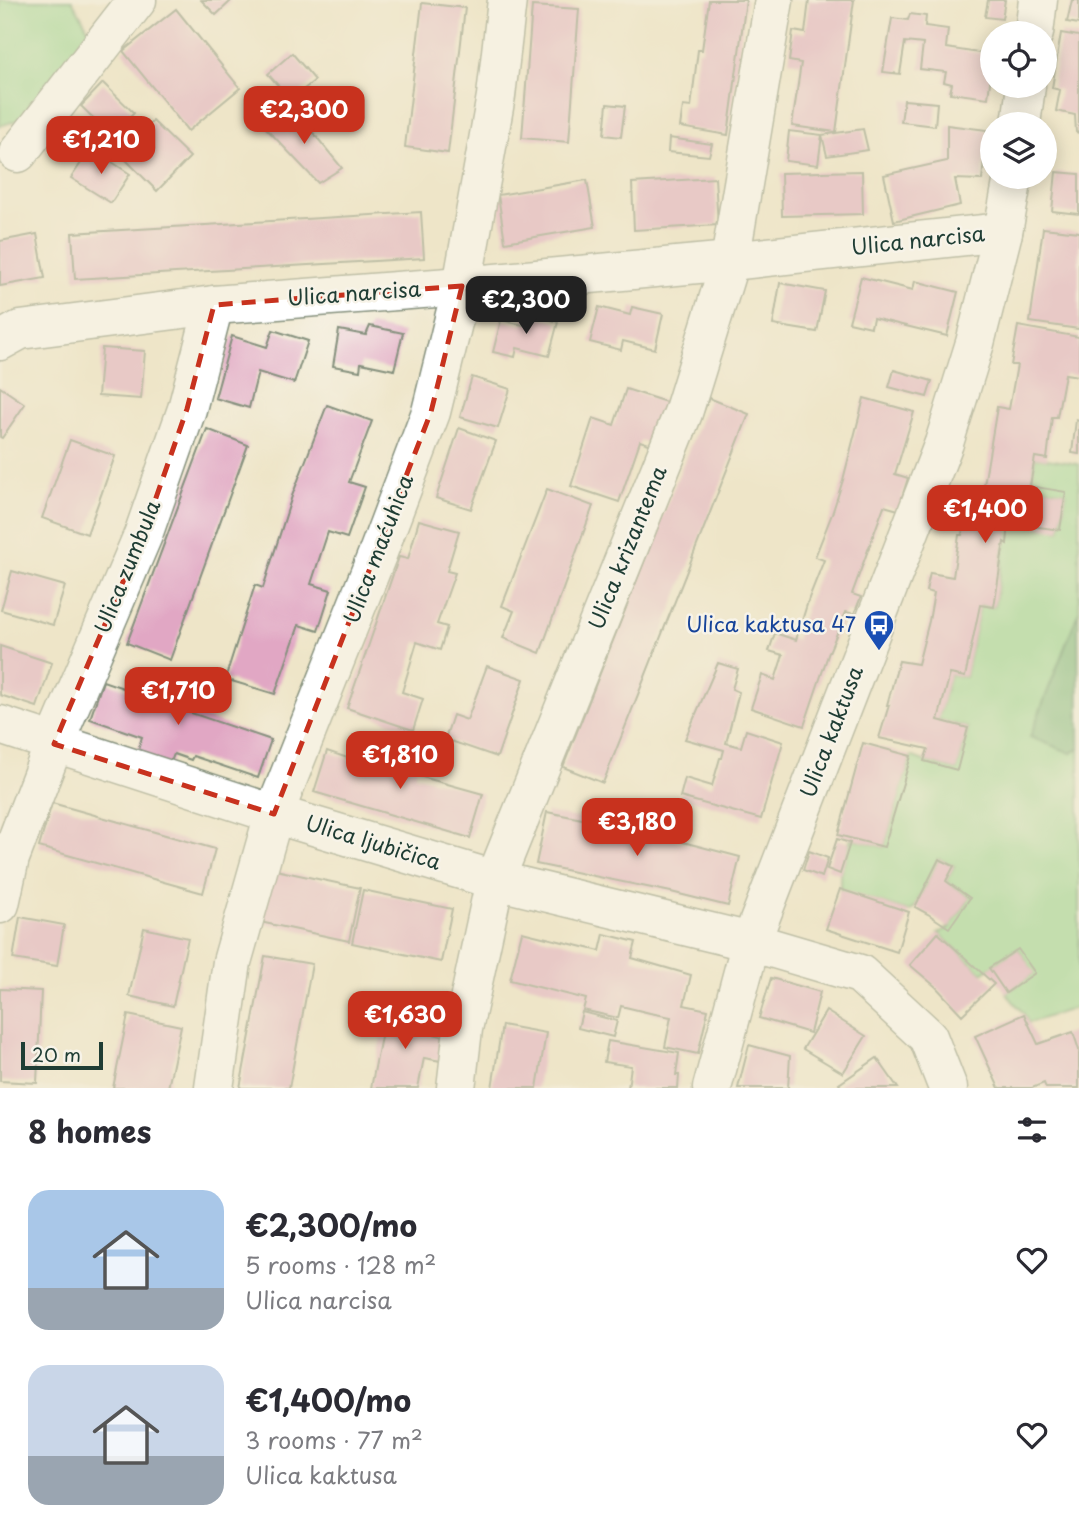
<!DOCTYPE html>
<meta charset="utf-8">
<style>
body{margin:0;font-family:"Playpen Sans",sans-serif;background:#f2f2f3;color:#2b2b33;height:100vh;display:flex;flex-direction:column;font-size:26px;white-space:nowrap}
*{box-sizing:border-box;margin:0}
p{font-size:23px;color:#7c7c81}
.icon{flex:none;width:38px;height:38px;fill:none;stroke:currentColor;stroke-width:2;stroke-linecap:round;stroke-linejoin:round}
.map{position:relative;height:1088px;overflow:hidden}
.sheet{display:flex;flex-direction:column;background:#fff;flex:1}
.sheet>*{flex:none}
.fabs{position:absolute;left:980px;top:21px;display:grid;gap:14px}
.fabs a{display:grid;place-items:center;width:77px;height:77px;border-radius:50%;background:#fff;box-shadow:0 4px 18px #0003;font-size:35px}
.scale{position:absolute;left:21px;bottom:18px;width:82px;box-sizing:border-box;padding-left:7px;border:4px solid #1f3d34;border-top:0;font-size:19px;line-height:24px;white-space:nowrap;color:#1f3d34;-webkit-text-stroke:5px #f7f3e8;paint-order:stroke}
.price{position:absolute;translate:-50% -60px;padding:0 16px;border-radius:14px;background:#c8321e;color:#fff;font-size:23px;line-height:46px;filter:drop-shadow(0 2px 4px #0008)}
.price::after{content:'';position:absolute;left:50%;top:42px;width:21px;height:16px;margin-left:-10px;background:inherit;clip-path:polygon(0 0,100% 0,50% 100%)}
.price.active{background:#222;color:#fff}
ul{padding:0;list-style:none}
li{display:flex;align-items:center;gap:21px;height:175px;padding:0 28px}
li span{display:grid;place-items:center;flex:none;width:196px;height:140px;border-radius:21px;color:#555}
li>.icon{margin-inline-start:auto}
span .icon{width:84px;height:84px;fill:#fffc;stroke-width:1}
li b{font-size:30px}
h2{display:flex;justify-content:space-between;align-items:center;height:84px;padding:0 28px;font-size:30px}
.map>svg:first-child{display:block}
.green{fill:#91d68f;stroke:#588a62;stroke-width:2}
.forest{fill:#74b77a;stroke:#4a7a57;stroke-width:2}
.building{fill:#e1a7c4;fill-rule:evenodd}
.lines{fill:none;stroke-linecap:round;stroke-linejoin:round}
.minor-casing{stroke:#86917e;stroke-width:41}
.minor{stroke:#fff;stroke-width:38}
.marked{fill:none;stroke:#c8321e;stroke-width:5;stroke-dasharray:14 9;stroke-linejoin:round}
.labels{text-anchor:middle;stroke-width:5;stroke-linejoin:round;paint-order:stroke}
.street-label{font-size:21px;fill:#1f3d34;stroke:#f7f3e8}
.transit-label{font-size:21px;fill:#164399;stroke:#f7f3e8;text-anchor:end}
</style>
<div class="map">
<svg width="1079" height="1088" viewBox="0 0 1079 1088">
<rect width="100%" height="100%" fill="#f7f3e8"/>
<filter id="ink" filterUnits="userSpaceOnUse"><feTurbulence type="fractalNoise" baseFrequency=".0143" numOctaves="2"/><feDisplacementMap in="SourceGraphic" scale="14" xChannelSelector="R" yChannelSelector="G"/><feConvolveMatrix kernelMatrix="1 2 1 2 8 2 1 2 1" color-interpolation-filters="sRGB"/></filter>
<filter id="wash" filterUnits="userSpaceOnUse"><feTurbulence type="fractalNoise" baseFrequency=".00686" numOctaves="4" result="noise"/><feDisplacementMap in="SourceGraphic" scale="28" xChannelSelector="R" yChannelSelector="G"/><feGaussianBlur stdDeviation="1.57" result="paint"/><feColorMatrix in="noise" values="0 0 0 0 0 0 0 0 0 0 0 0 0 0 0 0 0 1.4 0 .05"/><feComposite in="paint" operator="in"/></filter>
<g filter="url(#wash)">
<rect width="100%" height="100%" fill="#eee5c8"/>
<g class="green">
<path d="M0,0H72L90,32L38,114L0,126Z"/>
<path d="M1035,457L1079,464V613H1078L1071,753L1079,749V1007L1028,1023L1024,1014L1006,993L1034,973L1018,949L982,973L938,933L949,928L970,898L946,881L954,866L939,859L915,907L909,912L840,890V874L851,838L884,847L911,756L924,761L957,770L968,728L936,719H938L950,674L965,677L980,605L994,607L1009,523L1060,530L1066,492L1030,486Z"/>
</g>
<path class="forest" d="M1078,613L1079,749L1071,753L1030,737Z"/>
<g id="blocks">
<g class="building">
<path d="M201,0H232L216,15Z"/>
<path d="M709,0H746L728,135L680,127L683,106L691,107L698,50H702Z"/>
<path d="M809,0H854L836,132L792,126L801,63L789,61L793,31L805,33Z"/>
<path d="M988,0H1005L1002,19L985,17Z"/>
<path d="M1072,0H1079V24L1067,22Z"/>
<path d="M422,3L465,8L448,153L405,147Z"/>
<path d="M532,6L579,9L569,142L522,138Z"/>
<path d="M176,9L240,88L188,131L123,51Z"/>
<path d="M910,14L926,16L925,26L948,29L946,48L992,55V67L988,98L950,93L952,84L944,82L946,72L920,69L923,44L905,42L900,74L883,72L892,18L908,20Z"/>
<path d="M1061,33L1079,36V133L1076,132L1075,115L1056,111L1060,90L1052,88Z"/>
<path d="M292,53L315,80L291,100L268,74Z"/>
<path d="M103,83L134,113L112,136L81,106Z"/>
<path d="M904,100L937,103L935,126L901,122Z"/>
<path d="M607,104L625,106L621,137L604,135Z"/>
<path d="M292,107L342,168L318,183L266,128Z"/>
<path d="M153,121L190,157L157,191L120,154Z"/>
<path d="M947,125L987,130L982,180L955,179L960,205L894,221L884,175L947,161Z"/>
<path d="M863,129L868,150L827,156L822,135L818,165L786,161L789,131L822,135Z"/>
<path d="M669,138L712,144L709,156L668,152Z"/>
<path d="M91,148L130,174L111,203L71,178Z"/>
<path d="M862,171L863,214L782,216L781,173Z"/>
<path d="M1056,172L1079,174V214L1052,211Z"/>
<path d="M715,178L718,225L634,230L632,183Z"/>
<path d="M587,180L595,227L505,242L498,195Z"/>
<path d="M421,212L424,258L75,279L72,233Z"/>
<path d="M1043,228L1079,232V329L1030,322Z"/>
<path d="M37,234L45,278L0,286V241Z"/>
<path d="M861,277L913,290L915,281L958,292L947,336L873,318L871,327L849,322Z"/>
<path d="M780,283L825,291L817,332L773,325Z"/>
<path d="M599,307L630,315L632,307L663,314L655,349L623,341L621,350L590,342Z"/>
<path d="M526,313L558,322L549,356L517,348L515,357L493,352L501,320L523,325Z"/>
<path d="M370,326L403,333L394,370L361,363L360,371L333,366L339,330L366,335Z"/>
<path d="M1018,326L1079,337V376L1065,374L1057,417H1052L1047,459L1035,457L1030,486L1066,492L1060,530L1009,523L1007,544L1004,542L994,607L980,605L965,677L950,674L938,720L968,728L957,770L924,761L928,749L879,738L889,705H887L899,661L918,664L929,621L934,593L926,591L930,573L953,577L959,535H962L969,494L982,497L997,407L1009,409L1017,365H1011ZM989,497L1027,503V506L1012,503L1014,502Z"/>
<path d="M273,330L308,341L294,383L258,372L249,408L215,398L232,336L267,347Z"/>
<path d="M102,348L145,351L141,399L98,396Z"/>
<path d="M894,370L932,381L927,397L889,387Z"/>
<path d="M472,377L510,389L498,428L460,417Z"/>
<path d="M0,387L25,404L2,438L0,437Z"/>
<path d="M626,389L669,403L655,446L640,441L619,502L571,486L593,418L614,425Z"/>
<path d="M709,398L749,414L603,783L563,767Z"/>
<path d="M864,398L914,412L895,474L908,478L902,497L906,499L902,511L884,506L852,594L861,597L854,614L846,612L829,652L804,726L751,708L762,675L775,680L783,655L769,651L775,633L796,640L809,598L824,560L815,557L832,514L843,480Z"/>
<path d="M327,405L372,421L349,482L365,487L347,538L328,532L311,584L331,590L318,631L299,625L275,694L225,679L255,585L263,588L292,496Z"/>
<path d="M1076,420L1079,421V454L1072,453Z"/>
<path d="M459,428L496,441L471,509L436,498Z"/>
<path d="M207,429L248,445L170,660L127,643Z"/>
<path d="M70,440L115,456L87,534L42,518Z"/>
<path d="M547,489L593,506L540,653L503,638L514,611L502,606Z"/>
<path d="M419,520L459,531L447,571L455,573L437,624L447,627L440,650L417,642L402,692L423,699L413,730L347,708L399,557L408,559Z"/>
<path d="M12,571L65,586L53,625L1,610Z"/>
<path d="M0,646L52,663L37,707L0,695Z"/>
<path d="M718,663L738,669L732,689L739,692L726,743L741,747L746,730L783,742L761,819L680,797L685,778L712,786L720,758H722L724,750L685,739Z"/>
<path d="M487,666L524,679L497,757L445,739L453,715L467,720Z"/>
<path d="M164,673L198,684L188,712L271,740L258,778L193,756L191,760L174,754L169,767L136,756L142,737L90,719L103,681L155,699Z"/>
<path d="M863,743L911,756L884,847L838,835Z"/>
<path d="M384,747L420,758L415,775L483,794L470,838L314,792L327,751L377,768Z"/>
<path d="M52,803L215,849L203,893L39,847Z"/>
<path d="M547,812L637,830L740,857L728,906L671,892L536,864Z"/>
<path d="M837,839L850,843L840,874L827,869Z"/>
<path d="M809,851L828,858L822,877L803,870Z"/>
<path d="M939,859L954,866L946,881L970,898L949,928L928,914L915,907Z"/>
<path d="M271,869L360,888L349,941L260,922Z"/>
<path d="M840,889L909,912L897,952L826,929Z"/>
<path d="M363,890L452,909L441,962L352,943Z"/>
<path d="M20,917L64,925L57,966L13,959Z"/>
<path d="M144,928L188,938L173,1006L129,996Z"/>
<path d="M522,932L600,951L604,934L636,942L632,958L691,975L684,1005L708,1010L698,1054L665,1047L671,1017L650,1013L621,1006L618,1018L583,1010L586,999L510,980Z"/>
<path d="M938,933L994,984L962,1015L936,987L910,965Z"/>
<path d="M1018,949L1035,973L1006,993L989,968Z"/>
<path d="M265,956L312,964L289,1088H240Z"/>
<path d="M771,978L820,992L810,1033L759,1018Z"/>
<path d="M0,989L41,991L37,1083L0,1081Z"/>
<path d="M386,1011L432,1020L430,1033L445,1037L441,1061L424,1058L418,1088H371Z"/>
<path d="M826,1011L866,1036L843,1073L803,1049Z"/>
<path d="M582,1012L617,1021L613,1037L578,1028Z"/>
<path d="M1024,1014L1038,1044L1073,1032L1079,1050V1088H1046L1044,1083L1032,1088H999L975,1036Z"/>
<path d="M128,1015L181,1026L168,1088H113Z"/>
<path d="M502,1025L546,1033L537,1088H492Z"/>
<path d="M608,1041L679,1053L676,1075H679L678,1088H628L631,1066L604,1062Z"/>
<path d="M749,1045L790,1056L788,1088H738Z"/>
<path d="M877,1058L898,1088H842L839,1084Z"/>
</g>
</g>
</g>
<g filter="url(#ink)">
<use href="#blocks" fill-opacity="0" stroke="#86917e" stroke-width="2"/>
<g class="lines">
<g class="minor-casing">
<g id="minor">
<path d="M1034,33L1038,0"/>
<path d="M1021,124L1026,86"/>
<path d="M18,153L137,0"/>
<path d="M0,341L20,330L214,305L462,286L730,261L1003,232"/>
<path d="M0,725L274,814L495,880L751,942L860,974L928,1037L948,1088"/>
<path d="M0,904L10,858L54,744L143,535L187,409L214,305"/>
<path d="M214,1088L232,962L274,814L377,555L431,412L462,286L496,96L507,0"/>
<path d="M456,1088L463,1029L495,880L683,413L730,261L774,0"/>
<path d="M712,1088L751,942L944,443L975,343L1003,232L1013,177"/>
</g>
</g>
<use href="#minor" class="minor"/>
</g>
</g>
<path d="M0 0H1079V1088H0ZM462,286L431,412L274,814L54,744L143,535L187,409L214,305Z" fill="#eee5c8" fill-opacity=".55" fill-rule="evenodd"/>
<path class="marked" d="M462,286L431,412L274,814L54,744L143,535L187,409L214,305Z"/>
<defs>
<g id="bus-pin" transform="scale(1.575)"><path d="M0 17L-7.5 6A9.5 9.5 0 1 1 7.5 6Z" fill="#1a4fb4" stroke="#f7f3e8"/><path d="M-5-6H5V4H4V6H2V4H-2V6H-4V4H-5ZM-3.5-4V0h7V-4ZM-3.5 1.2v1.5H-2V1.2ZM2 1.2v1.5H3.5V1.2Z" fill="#fff"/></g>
</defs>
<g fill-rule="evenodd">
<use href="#bus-pin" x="879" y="625"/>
</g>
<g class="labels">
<g class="street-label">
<text transform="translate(918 241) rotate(-6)" y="7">Ulica narcisa</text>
<text transform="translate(354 294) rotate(-4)" y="7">Ulica narcisa</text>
<text transform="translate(628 548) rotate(-68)" y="7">Ulica krizantema</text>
<text transform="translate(379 549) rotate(-69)" y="7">Ulica maćuhica</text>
<text transform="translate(128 567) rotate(-68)" y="7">Ulica zumbula</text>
<text transform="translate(832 732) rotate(-69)" y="7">Ulica kaktusa</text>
<text transform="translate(373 843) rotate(17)" y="7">Ulica ljubičica</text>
</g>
<g class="transit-label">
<text x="856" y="632">Ulica kaktusa 47</text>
</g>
</g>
</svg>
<div class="fabs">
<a><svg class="icon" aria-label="locate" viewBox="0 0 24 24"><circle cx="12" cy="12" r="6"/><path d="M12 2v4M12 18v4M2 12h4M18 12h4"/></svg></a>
<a><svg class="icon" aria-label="layers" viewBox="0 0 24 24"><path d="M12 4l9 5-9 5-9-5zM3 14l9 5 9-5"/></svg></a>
</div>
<div class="scale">20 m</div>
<b class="price" style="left:304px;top:146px">€2,300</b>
<b class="price" style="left:101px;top:176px">€1,210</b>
<b class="price active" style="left:526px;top:336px">€2,300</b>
<b class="price" style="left:985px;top:545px">€1,400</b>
<b class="price" style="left:178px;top:727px">€1,710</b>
<b class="price" style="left:400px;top:791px">€1,810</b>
<b class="price" style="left:637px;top:858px">€3,180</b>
<b class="price" style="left:405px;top:1051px">€1,630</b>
</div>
<section class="sheet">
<h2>8 homes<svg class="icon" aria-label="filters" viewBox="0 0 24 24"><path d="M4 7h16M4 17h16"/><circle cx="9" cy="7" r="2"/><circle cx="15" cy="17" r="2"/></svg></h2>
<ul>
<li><span style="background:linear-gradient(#a9c7e8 70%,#9aa5b1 0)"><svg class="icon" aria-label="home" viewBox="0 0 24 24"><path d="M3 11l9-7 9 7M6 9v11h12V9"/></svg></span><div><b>€2,300/mo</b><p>5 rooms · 128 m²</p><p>Ulica narcisa</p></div><svg class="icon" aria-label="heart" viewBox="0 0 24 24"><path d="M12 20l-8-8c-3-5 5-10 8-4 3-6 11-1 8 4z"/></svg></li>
<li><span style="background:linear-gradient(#c9d6e8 65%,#9aa5b1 0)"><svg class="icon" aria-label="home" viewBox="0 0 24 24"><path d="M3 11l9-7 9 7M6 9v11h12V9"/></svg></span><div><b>€1,400/mo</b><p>3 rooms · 77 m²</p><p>Ulica kaktusa</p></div><svg class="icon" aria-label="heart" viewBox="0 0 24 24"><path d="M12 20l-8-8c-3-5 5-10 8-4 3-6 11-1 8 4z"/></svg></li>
</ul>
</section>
